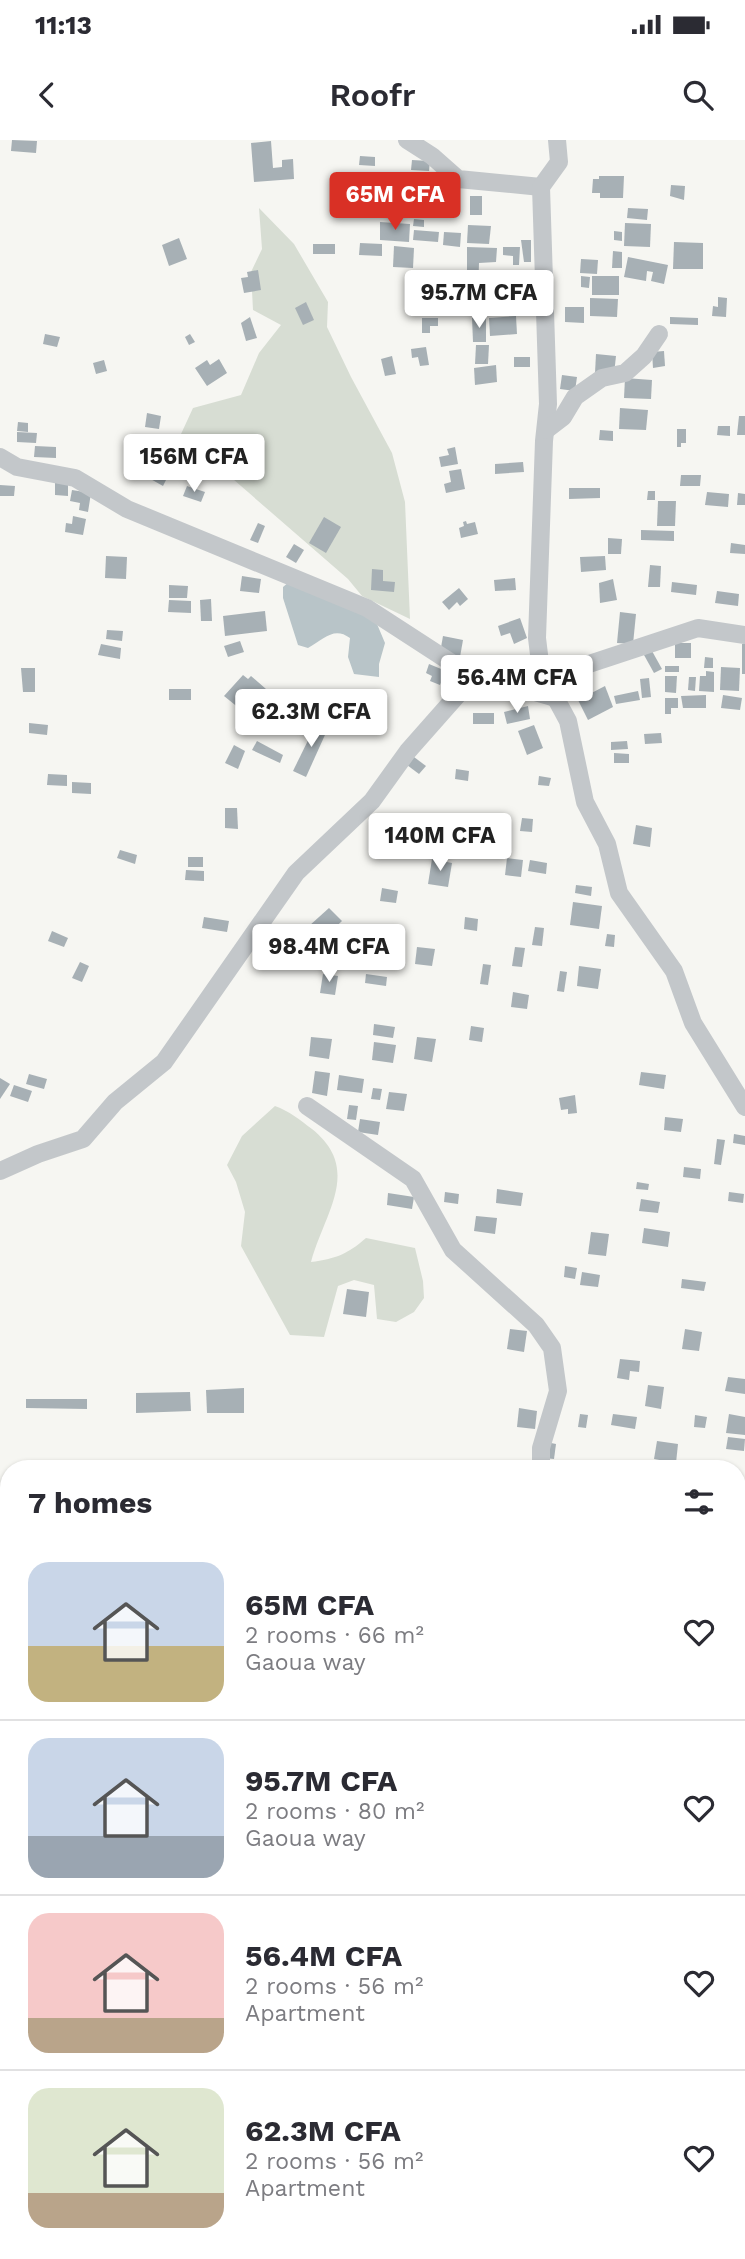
<!DOCTYPE html>
<meta charset="utf-8">
<style>
body{margin:0;font-family:"Work Sans",sans-serif;background:#f2f2f3;color:#2b2b33;height:100vh;display:flex;flex-direction:column;font-size:26px;white-space:nowrap}
*{box-sizing:border-box;margin:0}
p{font-size:23px;color:#7c7c81}
.icon{flex:none;width:38px;height:38px;fill:none;stroke:currentColor;stroke-width:2;stroke-linecap:round;stroke-linejoin:round}
.map{position:relative;flex:1;overflow:hidden}
.side{position:absolute;left:0px;top:1320px;width:746px;height:800px;display:flex;flex-direction:column;background:#fff;border-radius:28px 28px 0 0;box-shadow:0 2px 5px #0004}
.side>*{flex:none}
.price{position:absolute;translate:-50% -60px;padding:0 16px;border-radius:7px;background:#fff;color:#222;font-size:23px;line-height:46px;filter:drop-shadow(0 2px 4px #0008)}
.price::after{content:'';position:absolute;left:50%;top:42px;width:21px;height:16px;margin-left:-10px;background:inherit;clip-path:polygon(0 0,100% 0,50% 100%)}
.price.selected{background:#d93025;color:#fff}
ul{padding:0;list-style:none}
li{display:flex;align-items:center;gap:21px;height:175px;padding:0 28px}
li+li{border-top:2px solid #e1e1e2}
li span{display:grid;place-items:center;flex:none;width:196px;height:140px;border-radius:21px;color:#555}
li>.icon{margin-inline-start:auto}
span .icon{width:84px;height:84px;fill:#fffc;stroke-width:1}
li b{font-size:30px}
h2{display:flex;justify-content:space-between;align-items:center;height:84px;padding:0 28px;font-size:30px}
.status{display:flex;justify-content:space-between;align-items:center;height:49px;padding:0 35px;background:#fff;direction:ltr}
.status svg{height:19px;fill:currentColor}
header{display:flex;justify-content:space-between;align-items:center;height:91px;padding:0 28px;background:#fff;font-size:32px;font-weight:600}
.map>svg:first-child{display:block}
.green{fill:#d7ddd3}
.water{fill:#b8c4c8}
.building{fill:#a7b0b5}
.lines{fill:none;stroke-linecap:round;stroke-linejoin:round}
.primary-casing{stroke:#b6babe;stroke-width:31}
.minor{stroke:#c3c7ca;stroke-width:18}
.primary{stroke:#fff;stroke-width:28}
</style>
<div class="status"><b>11:13</b><svg viewBox="0 0 49 12"><path d="M0 12V9h3v3zM5 12V6h3v6zM10 12V3h3v9zM15 12V0h3v12zM26 1h20v11H26zM47 4h2v5h-2z"/></svg></div>
<header><svg class="icon" aria-label="back" viewBox="0 0 24 24"><path d="M15 5l-7 7 7 7"/></svg>Roofr<svg class="icon" aria-label="search" viewBox="0 0 24 24"><circle cx="10" cy="10" r="6"/><path d="M15 15l6 6"/></svg></header>
<div class="map">
<svg width="745" height="2119" viewBox="0 0 745 2119">
<rect width="100%" height="100%" fill="#f6f6f2"/>
<g class="green">
<path d="M259,68L294,104L328,162L327,187L351,237L392,313L405,362L410,479L362,456L348,439L181,294L193,268L241,255L259,213L281,185L253,170L251,132L262,109Z"/>
<path d="M275,966C289,971 300,980 312,989C363,1030 324,1073 311,1122C335,1119 348,1114 366,1098L415,1108L423,1141L424,1158L414,1172L396,1182L377,1179L374,1145L354,1140L338,1146L324,1197L290,1195L241,1106L245,1072L236,1042L227,1025L242,996Z"/>
</g>
<path class="water" d="M289,442L354,468L377,484L385,503L379,524V537L354,534L348,517L350,498C334,486 324,499 308,508L298,505L283,458V447Z"/>
<g class="building">
<path d="M12,0L37,1L36,13L11,11Z"/>
<path d="M271,1L273,28L282,27V20L293,19L294,39L254,42L251,3Z"/>
<path d="M360,16L375,17V26L359,25Z"/>
<path d="M412,20L430,21L429,31L411,30Z"/>
<path d="M599,36H624L623,58H600V53H592L593,39H599Z"/>
<rect x="360" y="45" width="9" height="7"/>
<path d="M393,45L411,46L410,65L391,64Z"/>
<path d="M671,45L685,46L684,60L670,56Z"/>
<path d="M438,51L457,53L455,77H446L447,69L436,68Z"/>
<rect x="470" y="56" width="12" height="19"/>
<rect x="361" y="64" width="11" height="10"/>
<path d="M628,68L648,69L647,80L627,78Z"/>
<path d="M414,79L424,80V87L413,86Z"/>
<path d="M380,82L410,84L409,102L380,100Z"/>
<path d="M625,83L651,84L650,107L624,106Z"/>
<path d="M468,85L491,86L489,104L467,103Z"/>
<path d="M414,90L439,92L438,102L413,100Z"/>
<path d="M614,91L622,92V101L614,100Z"/>
<path d="M444,92L461,93L460,107L443,105Z"/>
<path d="M179,98L187,119L169,126L162,105Z"/>
<path d="M521,100H531V122H524Z"/>
<path d="M674,102L703,103V129H673Z"/>
<path d="M360,103L382,104V116L359,115Z"/>
<rect x="313" y="104" width="22" height="10"/>
<path d="M394,106L414,108L413,128L393,127Z"/>
<path d="M467,107L497,108L496,122L479,123L478,154H467Z"/>
<path d="M503,107H520L519,125H513V116L503,115Z"/>
<path d="M613,111L622,112V128H612Z"/>
<path d="M628,117L668,125L664,144L651,141L653,132L647,131L646,141L624,137Z"/>
<path d="M581,119L598,120L597,134L580,133Z"/>
<path d="M258,130L261,150L244,153L241,138L248,137L247,132Z"/>
<path d="M581,136L590,137L589,148L581,147Z"/>
<rect x="592" y="136" width="27" height="19"/>
<path d="M438,142L442,159L421,164L417,147Z"/>
<path d="M486,147H502L503,155H486Z"/>
<path d="M718,157L727,158L726,177L712,176L713,166L718,167Z"/>
<path d="M590,158L618,159L617,177L590,176Z"/>
<path d="M306,162L314,180L303,185L295,168Z"/>
<path d="M565,167H584V183L565,182Z"/>
<path d="M516,176L517,194L490,196L489,178Z"/>
<path d="M250,177L257,198L246,201L241,183Z"/>
<path d="M486,177V202H473L472,178Z"/>
<path d="M670,177L698,178V185L670,184Z"/>
<path d="M422,178H438V186H430V193H422Z"/>
<path d="M45,194L60,197L57,207L43,204Z"/>
<path d="M190,194L195,202L189,205L185,197Z"/>
<path d="M476,205H489L488,224H475Z"/>
<path d="M426,207L429,225L420,226L418,217L412,218L411,209Z"/>
<path d="M664,211L665,226L653,228L652,212Z"/>
<path d="M596,214L616,216L614,234L595,233Z"/>
<path d="M392,216L396,234L385,236L381,219Z"/>
<rect x="514" y="217" width="16" height="10"/>
<path d="M219,219L227,233L207,246L195,228L207,220L210,225Z"/>
<path d="M104,220L107,231L96,234L93,223Z"/>
<path d="M496,225L497,242L475,245L474,228Z"/>
<path d="M562,235L577,237L575,251L560,249Z"/>
<path d="M625,238L652,240L651,259L624,258Z"/>
<path d="M620,268L648,270L646,290L619,289Z"/>
<path d="M147,273L161,276L159,289L145,287Z"/>
<path d="M739,276H745V295H737Z"/>
<path d="M18,282L28,283V292L17,291Z"/>
<path d="M718,286H730V296L717,295Z"/>
<path d="M677,289H686V303H681V307H677Z"/>
<path d="M600,290L613,291V301L599,300Z"/>
<path d="M17,292L37,293L36,303L17,302Z"/>
<path d="M35,306L56,307V318L34,317Z"/>
<path d="M455,307L458,324L441,327L439,317L449,315L447,309Z"/>
<path d="M523,322L524,332L495,334V324Z"/>
<path d="M152,327L168,336L163,346L147,337Z"/>
<path d="M461,329L465,349L446,353L444,344L451,342L449,331Z"/>
<path d="M681,335H701L700,346H680Z"/>
<path d="M55,341L68,342V356L55,355Z"/>
<path d="M0,345L15,346L14,356H0Z"/>
<path d="M187,346L205,352L201,362L183,356Z"/>
<path d="M569,348H600V358L569,359Z"/>
<path d="M72,350L91,353L88,372L79,370L80,363L70,361Z"/>
<path d="M648,351H655V360H647Z"/>
<path d="M707,352L729,354L728,367L705,365Z"/>
<path d="M738,353L745,354V365H737Z"/>
<path d="M658,361H676L675,386H657Z"/>
<path d="M73,376L86,379L83,395L65,392L66,383L72,384Z"/>
<path d="M324,377L341,387L326,413L309,403Z"/>
<path d="M466,381L467,384L475,382L478,394L461,398L459,388L464,386L463,382Z"/>
<path d="M258,383L265,386L258,403L250,400Z"/>
<path d="M641,390L674,391V401L641,400Z"/>
<path d="M608,398L622,399L621,414H608Z"/>
<path d="M731,403L745,405V414L730,413Z"/>
<path d="M294,404L304,410L296,423L286,417Z"/>
<path d="M106,416L127,417L126,439L105,438Z"/>
<path d="M605,416L606,430L581,432L580,417Z"/>
<path d="M650,425L661,426L660,447H648Z"/>
<path d="M372,429L383,430V441L395,442L394,452L371,450Z"/>
<path d="M242,436L261,439L259,453L240,451Z"/>
<path d="M515,438L516,450L495,451L494,440Z"/>
<path d="M613,439L617,460L600,463L599,443Z"/>
<path d="M672,442L697,445L696,455L671,452Z"/>
<path d="M169,445L188,446L187,458H169Z"/>
<path d="M459,448L468,459L460,466L457,462L449,470L442,462Z"/>
<path d="M717,451L739,454L738,466L715,463Z"/>
<path d="M211,459L212,481H201L200,460Z"/>
<path d="M169,460L191,461V473L168,472Z"/>
<path d="M265,471L267,491L225,496L223,476Z"/>
<path d="M620,472L636,474L633,504L617,503Z"/>
<path d="M520,478L527,498L514,504L510,493L501,496L498,486Z"/>
<path d="M107,490L123,491L122,501L106,499Z"/>
<path d="M443,496L463,500L460,517L440,513Z"/>
<path d="M240,501L244,512L228,517L224,506Z"/>
<rect x="675" y="503" width="16" height="15"/>
<path d="M101,504L121,508L120,519L98,515Z"/>
<rect x="742" y="504" width="3" height="30"/>
<path d="M652,511L662,529L654,533L644,515Z"/>
<path d="M705,517L713,518V528H704Z"/>
<path d="M429,524L446,531L440,545L430,541L432,536L426,533Z"/>
<rect x="665" y="526" width="14" height="6"/>
<path d="M721,527L740,528L739,551L720,550Z"/>
<path d="M21,528H35V552H23Z"/>
<path d="M706,531L714,532V552L699,551L700,536H706Z"/>
<path d="M243,535L248,539L251,536L266,549L245,573L224,556Z"/>
<path d="M665,536H677L676,553L665,552Z"/>
<path d="M689,537H696L695,551L688,550Z"/>
<path d="M649,538L651,557L642,558L640,539Z"/>
<path d="M605,546L613,567L588,580L578,560Z"/>
<rect x="169" y="549" width="22" height="11"/>
<path d="M638,551L640,560L616,564L614,556Z"/>
<path d="M274,554L284,559L269,587L259,582Z"/>
<path d="M706,555V568H683L681,556Z"/>
<path d="M723,555L742,558L740,570L721,568Z"/>
<path d="M665,558H678V568H671V574H665Z"/>
<path d="M528,566L530,579L507,584L504,572Z"/>
<rect x="473" y="573" width="21" height="11"/>
<path d="M318,580L329,586L306,637L293,631Z"/>
<path d="M29,583L48,585L47,595L29,593Z"/>
<path d="M534,585L543,608L527,615L518,591Z"/>
<path d="M661,593L662,603L645,604L644,594Z"/>
<path d="M257,601L283,615L280,623L252,610Z"/>
<path d="M627,601L628,609L611,610V602Z"/>
<path d="M234,605L245,611L238,629L225,623Z"/>
<path d="M614,613L629,614V623H614Z"/>
<path d="M410,614L426,626L419,634L403,622Z"/>
<path d="M456,629L469,631L468,641L455,639Z"/>
<path d="M48,634L67,635V646L47,645Z"/>
<path d="M539,636L551,638L549,646L538,645Z"/>
<path d="M72,642L91,643V654L72,653Z"/>
<path d="M225,668H237L238,689L225,688Z"/>
<path d="M522,678L533,679L532,692L520,691Z"/>
<path d="M636,685L652,688L650,707L633,704Z"/>
<path d="M442,695L455,697L454,706L441,705Z"/>
<path d="M120,710L137,715L135,724L117,718Z"/>
<rect x="188" y="717" width="15" height="10"/>
<path d="M507,718L523,720L521,737L505,735Z"/>
<path d="M432,719L452,723L448,747L428,744Z"/>
<path d="M530,720L547,723L546,734L528,731Z"/>
<path d="M186,730L204,731V741L185,740Z"/>
<path d="M576,745L592,747L591,756L575,753Z"/>
<path d="M382,748L398,751L396,763L380,761Z"/>
<path d="M573,762L602,766L599,789L570,785Z"/>
<path d="M329,768L342,781L322,800L309,786Z"/>
<path d="M204,777L229,781L227,792L202,788Z"/>
<path d="M465,777L478,779L477,791L464,789Z"/>
<path d="M535,787L544,788L542,806L532,805Z"/>
<path d="M52,791L68,798L64,807L48,801Z"/>
<path d="M607,794L615,795L614,807L605,806Z"/>
<path d="M284,807L297,809L294,826L282,825Z"/>
<path d="M417,807L435,809L432,826L415,824Z"/>
<path d="M515,807L525,808L522,827L512,826Z"/>
<path d="M80,822L89,826L82,842L72,838Z"/>
<path d="M483,824L491,825L488,845L480,844Z"/>
<path d="M579,826L601,829L598,849L577,846Z"/>
<path d="M560,831L567,832L564,852L557,851Z"/>
<path d="M323,834L338,836L335,855L320,853Z"/>
<path d="M366,834L387,837L386,846L365,843Z"/>
<path d="M513,852L529,855L527,869L511,867Z"/>
<path d="M374,884L395,887L393,898L373,895Z"/>
<path d="M471,886L484,888L482,902L469,900Z"/>
<path d="M311,897L332,899L329,919L309,916Z"/>
<path d="M417,897L436,899L432,922L414,919Z"/>
<path d="M374,902L396,905L393,923L372,920Z"/>
<path d="M315,931L330,933L327,956L312,953Z"/>
<path d="M641,932L666,935L664,949L639,945Z"/>
<path d="M29,934L47,939L44,949L26,944Z"/>
<path d="M339,935L364,939L362,953L337,950Z"/>
<path d="M0,938L10,944L0,959Z"/>
<path d="M14,945L32,951L28,962L10,956Z"/>
<path d="M373,948L382,949L380,960L371,959Z"/>
<path d="M389,952L407,954L404,971L386,969Z"/>
<path d="M575,955L577,973L568,974V969L561,970L559,958Z"/>
<path d="M349,965L358,966L356,980L347,979Z"/>
<path d="M665,977L683,979L681,992L664,990Z"/>
<path d="M360,979L380,982L378,995L358,992Z"/>
<path d="M734,994L745,996V1005L733,1003Z"/>
<path d="M717,999L725,1000L721,1025L714,1024Z"/>
<path d="M684,1027L701,1029L700,1039L683,1037Z"/>
<path d="M637,1042L649,1044L648,1050L636,1049Z"/>
<path d="M497,1049L523,1053L521,1066L496,1063Z"/>
<path d="M445,1052L459,1054L458,1064L444,1062Z"/>
<path d="M729,1052L744,1054L743,1063L728,1061Z"/>
<path d="M388,1053L414,1057L412,1069L387,1065Z"/>
<path d="M641,1059L660,1062L658,1073L639,1071Z"/>
<path d="M476,1076L497,1078L495,1094L474,1091Z"/>
<path d="M644,1088L670,1092L668,1107L642,1103Z"/>
<path d="M591,1092L609,1094L606,1116L588,1114Z"/>
<path d="M565,1126L577,1128L575,1139L564,1137Z"/>
<path d="M582,1132L600,1135L598,1147L580,1145Z"/>
<path d="M682,1139L706,1142L704,1151L681,1148Z"/>
<path d="M347,1149L369,1152L366,1177L343,1174Z"/>
<path d="M510,1189L527,1191L524,1212L507,1209Z"/>
<path d="M685,1189L702,1192L699,1211L682,1209Z"/>
<path d="M620,1219L640,1221L639,1232L630,1231L629,1240L617,1238Z"/>
<path d="M728,1237L745,1239V1254L725,1251Z"/>
<path d="M648,1245L664,1247L661,1269L645,1266Z"/>
<path d="M244,1248V1273H207L206,1250Z"/>
<path d="M190,1252L191,1271L136,1273V1253Z"/>
<path d="M26,1259H87V1269L26,1268Z"/>
<path d="M519,1268L537,1271L535,1289L517,1287Z"/>
<path d="M580,1274L588,1275L586,1288L578,1287Z"/>
<path d="M613,1274L637,1277L635,1289L611,1285Z"/>
<path d="M729,1274L745,1277V1295L726,1293Z"/>
<path d="M695,1275L707,1277L705,1288L694,1287Z"/>
<path d="M728,1297L745,1299L744,1311L726,1309Z"/>
<path d="M657,1301L678,1304L676,1323L654,1319Z"/>
<path d="M546,1302L556,1304L554,1319L544,1318Z"/>
<path d="M249,1321V1328H203V1322Z"/>
<path d="M743,1879L745,1880V1902L741,1901Z"/>
<path d="M737,1913H745V1943H738L739,1920H737Z"/>
<path d="M737,1947L745,1948V1962L737,1961Z"/>
<path d="M124,2110H215L223,2119H133L124,2113Z"/>
<path d="M709,2110H720L717,2119L707,2118Z"/>
</g>
<g class="lines">
<g class="primary-casing">
<g id="primary">
<path d="M737,1694L745,1674"/>
<path d="M737,1758L745,1732"/>
<path d="M670,2119L671,2110"/>
</g>
</g>
<g class="minor">
<path d="M407,0L432,16L458,39L541,47"/>
<path d="M557,0L559,22L541,47L548,264L544,301L537,498L541,531L568,581L585,662L607,704L619,753L674,831L693,883L745,967"/>
<path d="M546,290L563,277L575,257L602,238L625,233L644,216L659,194"/>
<path d="M0,317L17,327L75,338L127,369L367,468L481,542"/>
<path d="M541,531L583,526L698,488L745,495"/>
<path d="M307,966L413,1039L453,1110L536,1185L552,1208L558,1251L541,1308V1328"/>
<path d="M0,1031L38,1014L83,999L115,962L164,922L296,733L372,661L408,611L461,551L481,542H501L556,558"/>
<path d="M737,1406L745,1442"/>
<path d="M737,1654L745,1636"/>
<path d="M0,1863L9,1862"/>
<path d="M0,1978L9,2018"/>
<path d="M30,2110L32,2119"/>
</g>
<use href="#primary" class="primary"/>
</g>
</svg>
<b class="price selected" style="left:395px;top:92px">65M CFA</b>
<b class="price" style="left:479px;top:190px">95.7M CFA</b>
<b class="price" style="left:194px;top:354px">156M CFA</b>
<b class="price" style="left:517px;top:575px">56.4M CFA</b>
<b class="price" style="left:311px;top:609px">62.3M CFA</b>
<b class="price" style="left:440px;top:733px">140M CFA</b>
<b class="price" style="left:329px;top:844px">98.4M CFA</b>
<section class="side">
<h2>7 homes<svg class="icon" aria-label="filters" viewBox="0 0 24 24"><path d="M4 7h16M4 17h16"/><circle cx="9" cy="7" r="2"/><circle cx="15" cy="17" r="2"/></svg></h2>
<ul>
<li><span style="background:linear-gradient(#c9d6e8 60%,#c2b280 0)"><svg class="icon" aria-label="home" viewBox="0 0 24 24"><path d="M3 11l9-7 9 7M6 9v11h12V9"/></svg></span><div><b>65M CFA</b><p>2 rooms · 66 m²</p><p>Gaoua way</p></div><svg class="icon" aria-label="heart" viewBox="0 0 24 24"><path d="M12 20l-8-8c-3-5 5-10 8-4 3-6 11-1 8 4z"/></svg></li>
<li><span style="background:linear-gradient(#c9d6e8 70%,#9aa5b1 0)"><svg class="icon" aria-label="home" viewBox="0 0 24 24"><path d="M3 11l9-7 9 7M6 9v11h12V9"/></svg></span><div><b>95.7M CFA</b><p>2 rooms · 80 m²</p><p>Gaoua way</p></div><svg class="icon" aria-label="heart" viewBox="0 0 24 24"><path d="M12 20l-8-8c-3-5 5-10 8-4 3-6 11-1 8 4z"/></svg></li>
<li><span style="background:linear-gradient(#f6c9c9 75%,#b9a48a 0)"><svg class="icon" aria-label="home" viewBox="0 0 24 24"><path d="M3 11l9-7 9 7M6 9v11h12V9"/></svg></span><div><b>56.4M CFA</b><p>2 rooms · 56 m²</p><p>Apartment</p></div><svg class="icon" aria-label="heart" viewBox="0 0 24 24"><path d="M12 20l-8-8c-3-5 5-10 8-4 3-6 11-1 8 4z"/></svg></li>
<li><span style="background:linear-gradient(#dfe7d0 75%,#b9a48a 0)"><svg class="icon" aria-label="home" viewBox="0 0 24 24"><path d="M3 11l9-7 9 7M6 9v11h12V9"/></svg></span><div><b>62.3M CFA</b><p>2 rooms · 56 m²</p><p>Apartment</p></div><svg class="icon" aria-label="heart" viewBox="0 0 24 24"><path d="M12 20l-8-8c-3-5 5-10 8-4 3-6 11-1 8 4z"/></svg></li>
</ul>
</section>
</div>
